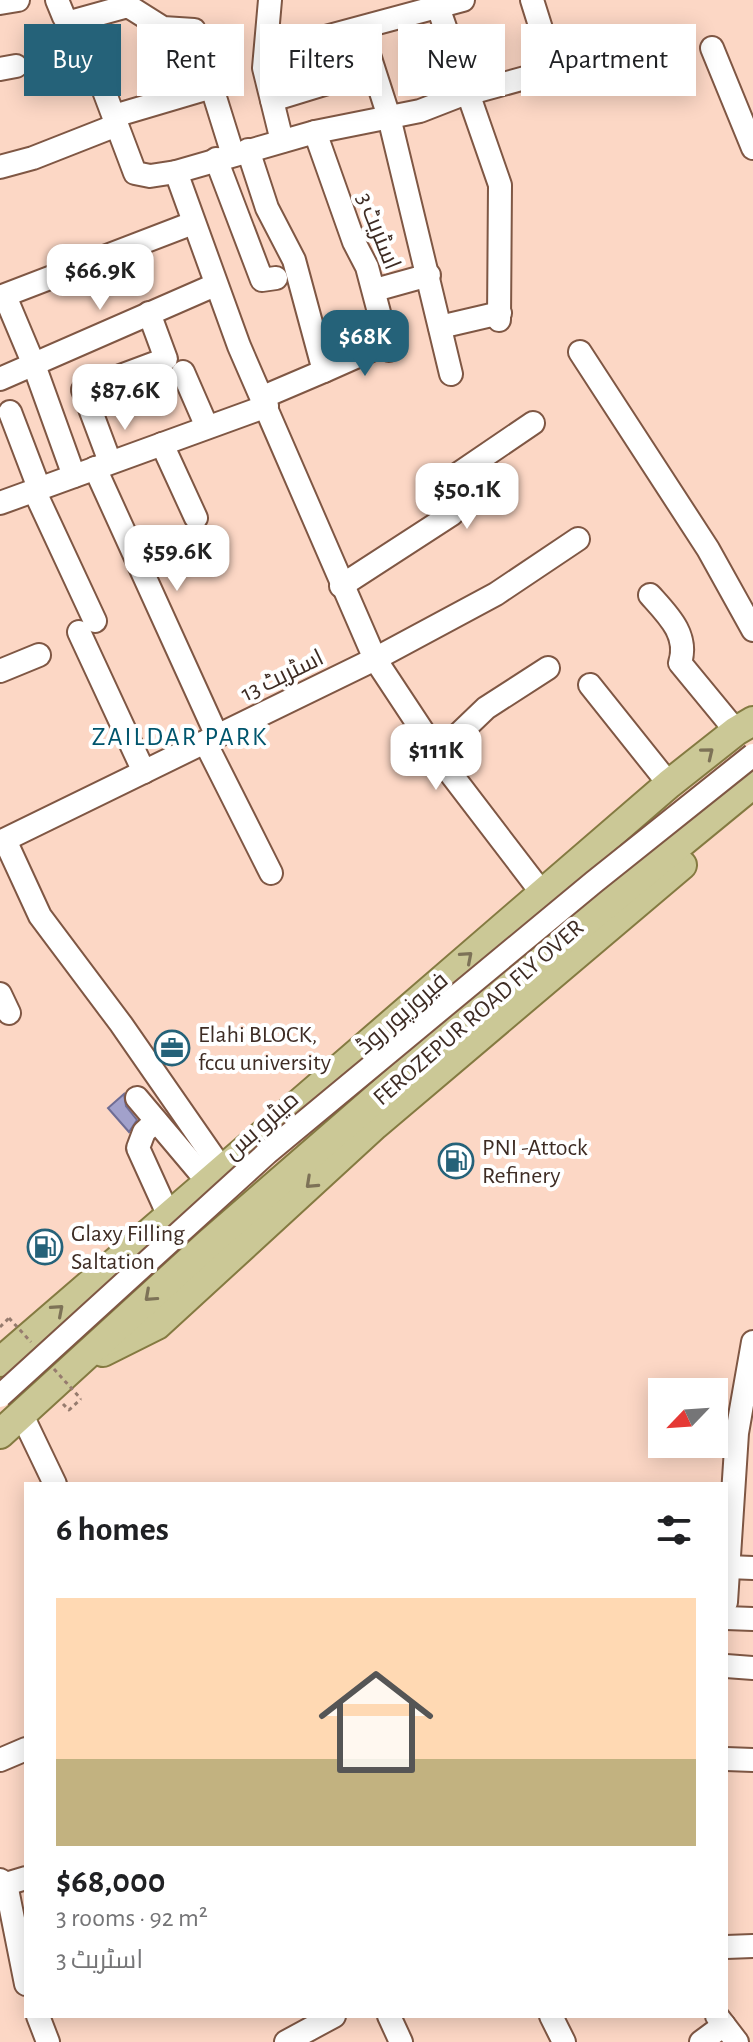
<!DOCTYPE html>
<meta charset="utf-8">
<style>
body{margin:0;font-family:"Alegreya Sans",Cairo,sans-serif;background:#f2f2f2;color:#202124;height:100vh;display:flex;flex-direction:column;font-size:30px;white-space:nowrap}
*{box-sizing:border-box;margin:0}
p{font-size:26px;color:#757577}
.icon{flex:none;width:44px;height:44px;fill:none;stroke:currentColor;stroke-width:2;stroke-linecap:round;stroke-linejoin:round}
.map{position:relative;flex:1;overflow:hidden}
.sheet{position:absolute;left:24px;top:1482px;width:704px;height:536px;display:flex;flex-direction:column;background:#fff;border-radius:0px;box-shadow:0 4px 20px #0003}
.sheet>*{flex:none}
.banner{position:absolute;left:24px;top:24px;width:706px;height:72px;display:flex;gap:16px}
.needle{width:52px;rotate:245deg}
.tools{position:absolute;left:648px;top:1378px;display:grid;gap:16px}
.tools a{display:grid;place-items:center;width:80px;height:80px;border-radius:0px;background:#fff;box-shadow:0 4px 20px #0003;font-size:40px}
.price{position:absolute;translate:-50% -68px;padding:0 18px;border-radius:16px;background:#fff;color:#222;font-size:26px;line-height:52px;filter:drop-shadow(0 2px 4px #0008)}
.price::after{content:'';position:absolute;left:50%;top:48px;width:24px;height:18px;margin-left:-12px;background:inherit;clip-path:polygon(0 0,100% 0,50% 100%)}
.price.selected{background:#256279;color:#fff}
ul{padding:0;list-style:none}
li{display:grid;align-content:center;gap:16px;height:424px;padding:0 32px}
li span{display:grid;place-items:center;height:248px;border-radius:0px;color:#555}
li>.icon{margin-inline-start:auto}
span .icon{width:144px;height:144px;fill:#fffc;stroke-width:1}
li b{font-size:34px}
h2{display:flex;justify-content:space-between;align-items:center;height:96px;padding:0 32px;font-size:34px}
.pill{padding:0 28px;border-radius:0px;background:#fff;box-shadow:0 4px 20px #0003;font-size:28px;line-height:72px}
.pill.selected{background:#256279;color:#fff}
.map>svg:first-child{display:block}
.building{fill:#a2a1cb;stroke:#6f6d95;stroke-width:2}
.lines{fill:none;stroke-linecap:round;stroke-linejoin:round}
.minor-casing{stroke:#7f5744;stroke-width:26}
.major-casing{stroke:#847a41;stroke-width:32}
.path{stroke:#967b6e;stroke-width:3;stroke-dasharray:4 4;stroke-linecap:butt}
.minor{stroke:#fff;stroke-width:22}
.major{stroke:#cbc896;stroke-width:28}
.minor-bridge-casing{stroke:#7f5744;stroke-width:26;stroke-linecap:butt}
.path-bridge{stroke:#967b6e;stroke-width:3;stroke-dasharray:4 4;stroke-linecap:butt}
.minor-bridge{stroke:#fff;stroke-width:22}
.oneway{stroke:#7d7257}
.labels{text-anchor:middle;stroke-width:8;stroke-linejoin:round;paint-order:stroke}
.street-label{font-size:24px;fill:#3e2c24;stroke:#fff}
.poi-label{font-size:24px;fill:#3e2c24;stroke:#fff;text-anchor:start}
.neighbourhood-label{font-size:26px;letter-spacing:2px;fill:#00556d;stroke:#fff}
</style>
<div class="map">
<svg width="753" height="2042" viewBox="0 0 753 2042">
<rect width="100%" height="100%" fill="#fcd7c5"/>
<path class="building" d="M124,1094L126,1106L137,1120L129,1132L108,1108Z"/>
<g class="lines">
<g class="minor-casing">
<g id="minor">
<path d="M57,0L64,17L81,30L135,173L150,176L176,172L315,132L420,111L456,97L554,70L532,0"/>
<path d="M270,0L264,68L282,141"/>
<path d="M0,3L18,0"/>
<path d="M438,7L500,185L499,320"/>
<path d="M70,22L128,6L163,28L194,30L233,155"/>
<path d="M361,30L389,117L451,374"/>
<path d="M712,48L753,148"/>
<path d="M266,53L463,0"/>
<path d="M0,69L16,66"/>
<path d="M272,100L373,69"/>
<path d="M114,116L212,87"/>
<path d="M315,132L354,242L367,267L389,350"/>
<path d="M248,150L267,208L294,260L324,371L263,397"/>
<path d="M216,159L262,280L276,278"/>
<path d="M0,167L33,158L117,125"/>
<path d="M176,172L239,346L375,659L451,774L542,893"/>
<path d="M375,290L429,275"/>
<path d="M5,296L34,365L74,476"/>
<path d="M0,297L193,223"/>
<path d="M440,327L500,313"/>
<path d="M580,352L708,549L753,630"/>
<path d="M324,371L387,343"/>
<path d="M183,372L207,427"/>
<path d="M0,379L215,285"/>
<path d="M10,412L39,488"/>
<path d="M162,444L196,518"/>
<path d="M110,462L83,390L166,359L149,313"/>
<path d="M95,468L217,736"/>
<path d="M34,490L95,621"/>
<path d="M0,503L267,406"/>
<path d="M341,586L452,514L436,489L533,423"/>
<path d="M650,595C668,615 689,635 680,663L736,731"/>
<path d="M79,632L144,772"/>
<path d="M0,671L39,655"/>
<path d="M590,685L669,784"/>
<path d="M205,742L271,873"/>
<path d="M438,754L486,708L548,668"/>
<path d="M5,840L40,916L121,1024L221,1168"/>
<path d="M0,842L375,659L496,594L578,539"/>
<path d="M0,994L9,1013"/>
<path d="M137,1098L207,1181"/>
<path d="M156,1121L144,1132L138,1148L168,1214"/>
<path d="M21,1413L55,1484"/>
<path d="M728,1567L753,1568"/>
<path d="M726,1602L737,1433L753,1342"/>
<path d="M726,1618L753,1619"/>
<path d="M726,1666L753,1668"/>
<path d="M726,1759L753,1760"/>
<path d="M0,1760L26,1749"/>
<path d="M0,1880L6,1884L26,1984"/>
<path d="M6,1884L26,1878"/>
<path d="M726,1947L753,1946"/>
<path d="M38,2016L48,2042"/>
<path d="M389,2016L401,2042"/>
<path d="M551,2016L564,2042"/>
<path d="M717,2016L737,2042"/>
<path d="M286,2042L334,2016"/>
<path d="M701,2042L724,2025"/>
</g>
</g>
<g class="major-casing">
<g id="major">
<path d="M103,1352L157,1325L375,1125L682,865"/>
<path d="M0,1362L669,784L736,731L753,721"/>
<path d="M0,1434L208,1244L474,1013L753,784"/>
</g>
</g>
<g class="path">
<path d="M0,1327L9,1318"/>
<path d="M63,1404L69,1410L81,1399"/>
</g>
<use href="#minor" class="minor"/>
<use href="#major" class="major"/>
<g class="minor-bridge-casing">
<path id="minor-bridge" d="M0,1396L267,1153L594,882L753,755"/>
</g>
<g class="path-bridge">
<path d="M9,1318L31,1342"/>
<path d="M54,1369L81,1399"/>
</g>
<use href="#minor-bridge" class="minor-bridge"/>
</g>
<defs><path id="oneway-chevron" d="M-2-3.5L2.5 0L-2 3.5" fill="none" stroke-width="1.6" stroke-linecap="round" stroke-linejoin="round" transform="scale(2)"/></defs>
<g class="oneway">
<use href="#oneway-chevron" transform="translate(708 753) rotate(-39)"/>
<use href="#oneway-chevron" transform="translate(467 957) rotate(-41)"/>
<use href="#oneway-chevron" transform="translate(311 1183) rotate(137)"/>
<use href="#oneway-chevron" transform="translate(150 1296) rotate(138)"/>
<use href="#oneway-chevron" transform="translate(58 1310) rotate(-41)"/>
</g>
<defs>
<g id="office-ring" transform="scale(1.8)"><circle r="9.5" fill="#fff" stroke="#256279" stroke-width="1.5"/><path d="M-6-3h4V-5.5h4V-3h4V5H-6ZM-1-4.5V-3h2v-1.5ZM-6 0V1H6V0Z" fill="#256279"/></g>
<g id="fuel-ring" transform="scale(1.8)"><circle r="9.5" fill="#fff" stroke="#256279" stroke-width="1.5"/><path d="M-5.5-6h7V0h2V4h1.3V-2.5L3-4.5l.8-.8L6-3V5H2.5V1h-1V6h-7ZM-4.2-4.7v3.2H.2V-4.7Z" fill="#256279"/></g>
</defs>
<g fill-rule="evenodd">
<use href="#office-ring" x="172" y="1048"/>
<use href="#fuel-ring" x="456" y="1161"/>
<use href="#fuel-ring" x="45" y="1247"/>
</g>
<g class="labels">
<g class="street-label">
<text transform="translate(379 231) rotate(68)" y="8">اسٹریٹ 3</text>
<text transform="translate(282 675) rotate(-26)" y="8">اسٹریٹ 13</text>
<text transform="translate(478 1012) rotate(-41)" y="8">FEROZEPUR ROAD FLY OVER</text>
<text transform="translate(402 1013) rotate(-41)" y="8">فیروزپور روڈ</text>
<text transform="translate(261 1125) rotate(-41)" y="8">میٹرو بس</text>
</g>
<g class="poi-label">
<text x="198" y="1042">Elahi BLOCK,<tspan x="198" dy="28">fccu university</tspan></text>
<text x="482" y="1155">PNI -Attock<tspan x="482" dy="28">Refinery</tspan></text>
<text x="71" y="1241">Glaxy Filling<tspan x="71" dy="28">Saltation</tspan></text>
</g>
<g class="neighbourhood-label">
<text x="180" y="745">ZAILDAR PARK</text>
</g>
</g>
</svg>
<div class="tools">
<a><svg class="needle" viewBox="-14 -14 28 28"><path d="M0-13l5 13h-10z" fill="#e53935"/><path d="M0 13l5-13h-10z" fill="#757577"/></svg></a>
</div>
<b class="price" style="left:100px;top:312px">$66.9K</b>
<b class="price selected" style="left:365px;top:378px">$68K</b>
<b class="price" style="left:125px;top:432px">$87.6K</b>
<b class="price" style="left:467px;top:531px">$50.1K</b>
<b class="price" style="left:177px;top:593px">$59.6K</b>
<b class="price" style="left:436px;top:792px">$111K</b>
<div class="banner">
<a class="pill selected">Buy</a>
<a class="pill">Rent</a>
<a class="pill">Filters</a>
<a class="pill">New</a>
<a class="pill">Apartment</a>
</div>
<section class="sheet">
<h2>6 homes<svg class="icon" aria-label="filters" viewBox="0 0 24 24"><path d="M4 7h16M4 17h16"/><circle cx="9" cy="7" r="2"/><circle cx="15" cy="17" r="2"/></svg></h2>
<ul>
<li><span style="background:linear-gradient(#ffd9b3 65%,#c2b280 0)"><svg class="icon" aria-label="home" viewBox="0 0 24 24"><path d="M3 11l9-7 9 7M6 9v11h12V9"/></svg></span><div><b>$68,000</b><p>3 rooms · 92 m²</p><p>اسٹریٹ 3</p></div></li>
</ul>
</section>
</div>
